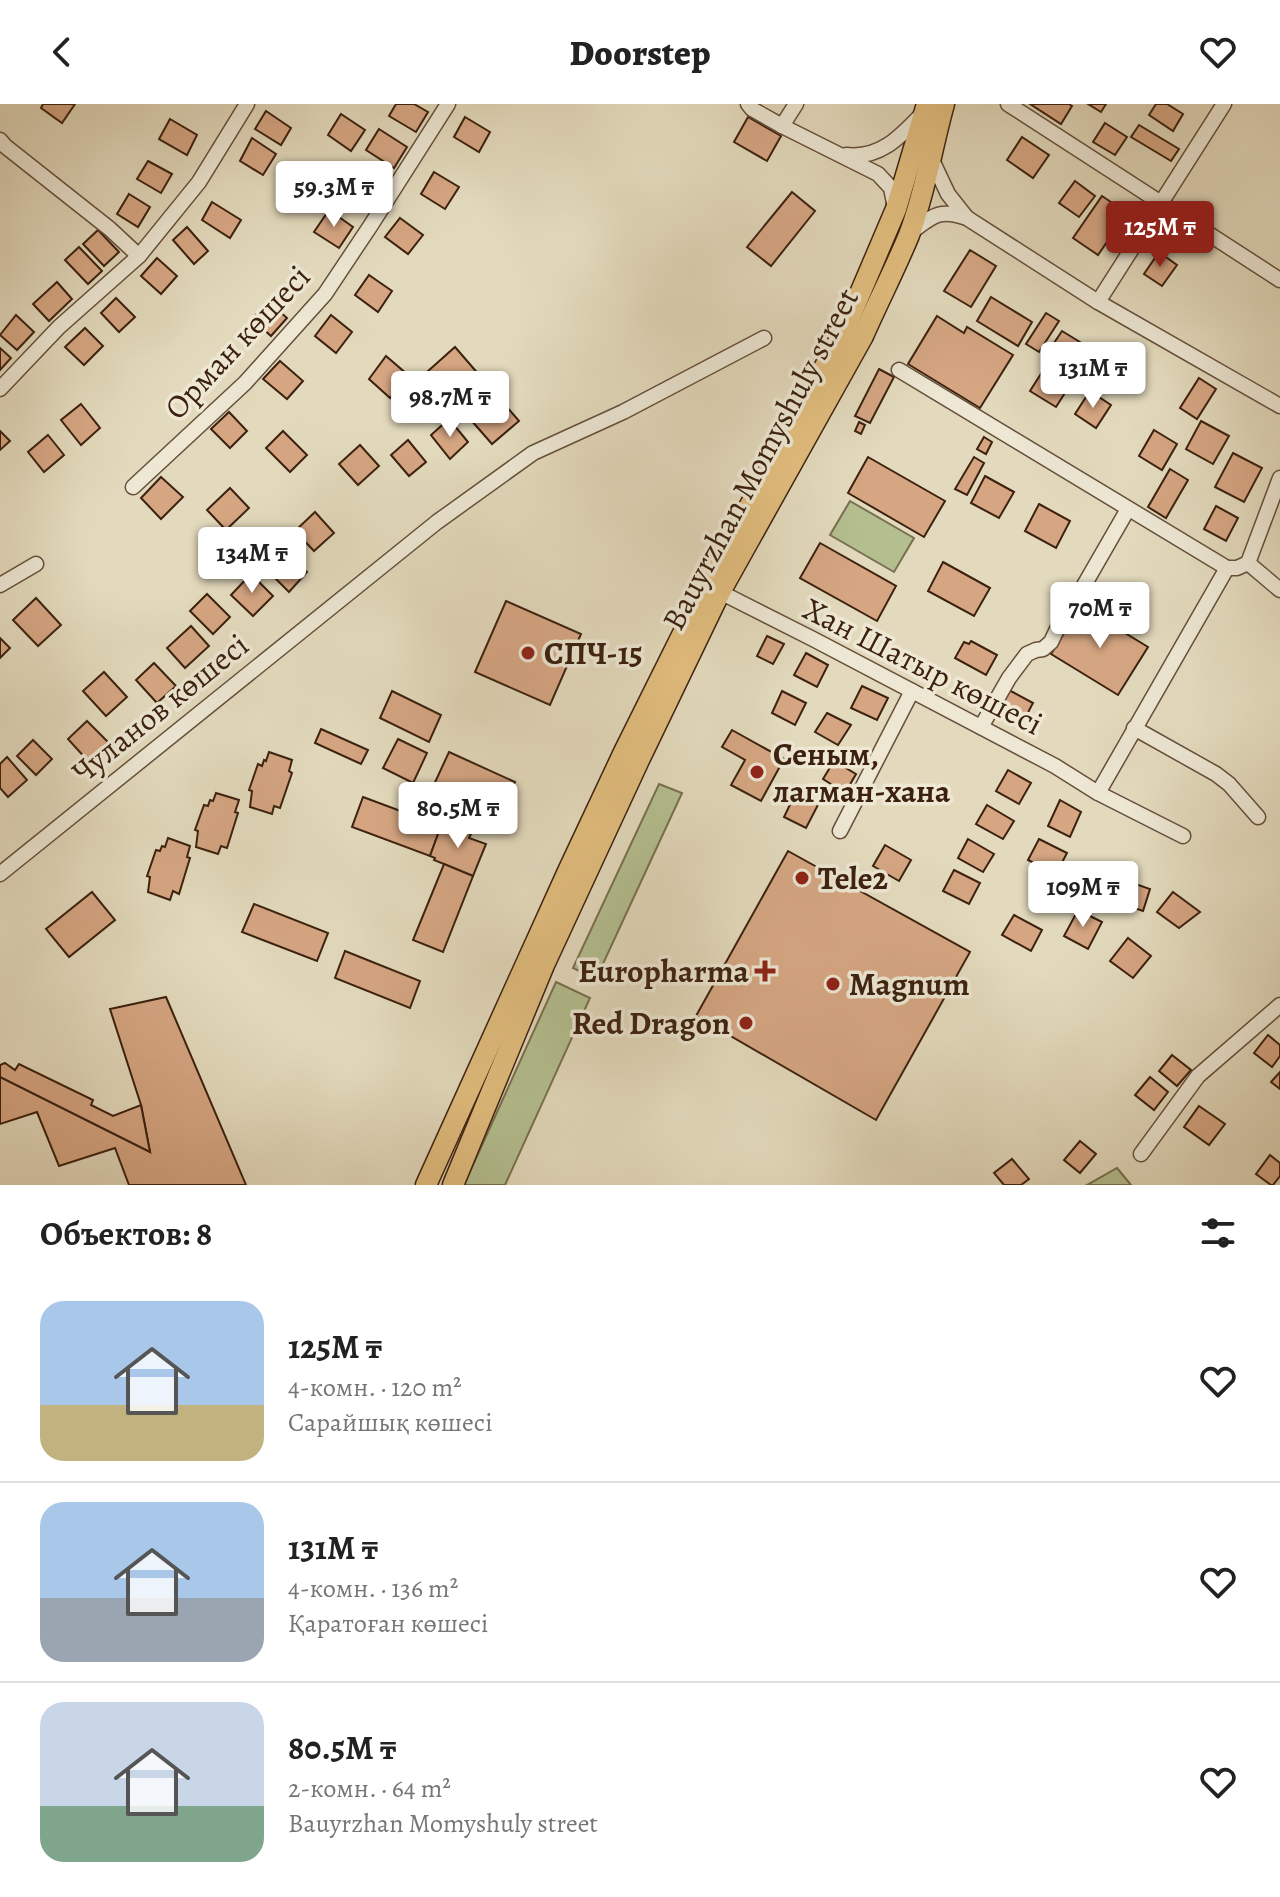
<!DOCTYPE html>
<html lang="ru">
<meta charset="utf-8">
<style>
body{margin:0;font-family:Alegreya,serif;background:#f2f2f2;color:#222;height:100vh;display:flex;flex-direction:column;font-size:30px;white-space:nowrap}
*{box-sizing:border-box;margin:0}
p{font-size:26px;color:#767676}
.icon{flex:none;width:44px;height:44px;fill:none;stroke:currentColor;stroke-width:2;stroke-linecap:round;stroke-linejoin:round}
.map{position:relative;height:1081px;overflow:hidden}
.side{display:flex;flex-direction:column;background:#fff;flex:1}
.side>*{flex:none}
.price{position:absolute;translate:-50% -68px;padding:0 18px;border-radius:8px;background:#fff;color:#222;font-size:26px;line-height:52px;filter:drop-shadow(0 2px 4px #0008)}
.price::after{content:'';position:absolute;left:50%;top:48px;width:24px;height:18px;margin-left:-12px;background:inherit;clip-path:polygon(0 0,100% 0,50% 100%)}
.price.active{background:#8f2418;color:#fff}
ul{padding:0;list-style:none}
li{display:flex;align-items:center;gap:24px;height:200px;padding:0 40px}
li+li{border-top:2px solid #e0e0e0}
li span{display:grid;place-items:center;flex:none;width:224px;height:160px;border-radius:24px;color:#555}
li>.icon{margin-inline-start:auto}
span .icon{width:96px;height:96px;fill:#fffc;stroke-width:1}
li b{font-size:34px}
h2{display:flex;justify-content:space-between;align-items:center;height:96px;padding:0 40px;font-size:34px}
header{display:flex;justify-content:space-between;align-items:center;height:104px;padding:0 40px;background:#fff;font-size:36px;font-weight:800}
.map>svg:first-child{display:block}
.green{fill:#b4bf90;stroke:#78704f;stroke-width:2}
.building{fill:#d6a683;stroke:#3b210e;stroke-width:2}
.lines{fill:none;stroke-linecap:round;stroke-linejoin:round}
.minor-casing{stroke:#654f3a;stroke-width:17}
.primary-casing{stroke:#3b210e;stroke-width:23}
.minor{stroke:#ede7d4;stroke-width:14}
.primary{stroke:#e2bd7e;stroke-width:20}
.poi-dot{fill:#8f2418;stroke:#ede7d4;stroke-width:3}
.labels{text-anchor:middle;stroke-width:7;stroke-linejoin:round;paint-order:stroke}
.street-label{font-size:32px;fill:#3b210e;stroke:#ede7d4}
.poi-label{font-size:32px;font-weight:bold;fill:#3b210e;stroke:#ede7d4;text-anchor:start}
</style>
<header><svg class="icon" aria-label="back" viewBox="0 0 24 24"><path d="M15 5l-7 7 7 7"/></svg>Doorstep<svg class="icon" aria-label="heart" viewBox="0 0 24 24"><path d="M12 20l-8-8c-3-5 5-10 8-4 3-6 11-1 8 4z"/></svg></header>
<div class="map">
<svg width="1280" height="1081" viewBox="0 0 1280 1081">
<rect width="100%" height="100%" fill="#e3dabd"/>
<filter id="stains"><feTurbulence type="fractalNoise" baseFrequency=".0025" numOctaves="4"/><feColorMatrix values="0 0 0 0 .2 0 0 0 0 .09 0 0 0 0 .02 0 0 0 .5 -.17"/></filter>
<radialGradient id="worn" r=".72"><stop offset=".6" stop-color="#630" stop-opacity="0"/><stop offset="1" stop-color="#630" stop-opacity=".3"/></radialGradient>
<g class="green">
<path d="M850,397L914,434L894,468L830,431Z"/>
<path d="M659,680L682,689L596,875L573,864Z"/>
<path d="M556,878L590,894L505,1081H464Z"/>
<path d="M1117,1064L1131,1081H1087Z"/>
</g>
<g class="building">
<path d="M43,0H75L62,19L41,4Z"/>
<path d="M396,0H414L428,8L416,28L389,12Z"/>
<path d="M1030,0H1069L1072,2L1061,20Z"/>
<path d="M1088,0H1106L1101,8Z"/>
<path d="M1156,0H1167L1183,10L1173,27L1149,11Z"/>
<path d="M266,7L291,24L281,41L255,25Z"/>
<path d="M341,10L365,26L351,47L328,31Z"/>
<path d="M465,13L490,28L479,48L454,33Z"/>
<path d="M748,13L781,32L767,57L734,38Z"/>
<path d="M170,15L197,31L187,51L159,35Z"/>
<path d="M1105,19L1127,33L1115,51L1093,38Z"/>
<path d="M1139,21L1179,45L1171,57L1131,33Z"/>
<path d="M379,25L407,43L394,64L366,46Z"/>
<path d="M1022,33L1049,51L1033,74L1007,56Z"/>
<path d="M252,34L276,50L263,71L240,57Z"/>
<path d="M148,57L172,70L161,89L137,75Z"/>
<path d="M434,68L459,83L445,105L421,90Z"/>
<path d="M1075,77L1095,92L1079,113L1059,99Z"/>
<path d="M792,88L815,107L771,162L747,143Z"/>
<path d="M129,90L150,103L138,123L117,110Z"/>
<path d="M1102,92L1127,109L1098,151L1073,134Z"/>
<path d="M212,98L241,116L230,134L202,116Z"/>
<path d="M329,106L353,123L339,144L314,128Z"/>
<path d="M400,114L423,131L408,150L385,133Z"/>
<path d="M187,123L208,147L194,160L173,136Z"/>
<path d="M98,126L119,148L104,162L83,140Z"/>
<path d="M79,143L102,167L88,180L65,156Z"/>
<path d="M970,146L996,162L971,203L944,187Z"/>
<path d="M1159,148L1177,161L1162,182L1144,170Z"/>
<path d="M157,154L177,172L161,190L141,172Z"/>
<path d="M369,171L392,187L378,208L355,191Z"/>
<path d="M57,178L72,195L49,217L33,200Z"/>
<path d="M991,193L1032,218L1018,242L977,217Z"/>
<path d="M116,194L135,213L119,228L101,209Z"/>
<path d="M268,197L287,214L271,232L252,215Z"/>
<path d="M1046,209L1059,217L1039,248L1026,240Z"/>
<path d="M16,211L34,228L17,246L0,231Z"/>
<path d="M331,211L352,228L336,249L315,232Z"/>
<path d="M937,212L964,229L967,223L1013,251L980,304L908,260Z"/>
<path d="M85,224L103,242L84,261L65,243Z"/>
<path d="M1062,227L1088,243L1074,265L1048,248Z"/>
<path d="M455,243L519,317L492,340L428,267Z"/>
<path d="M0,244L11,254L0,266Z"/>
<path d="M386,252L408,271L390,294L369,275Z"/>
<path d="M280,257L303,277L287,295L263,275Z"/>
<path d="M879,265L894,273L870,319L855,312Z"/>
<path d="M1044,265L1070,281L1056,303L1030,287Z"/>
<path d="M1199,274L1216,285L1197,315L1180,304Z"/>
<path d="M1090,287L1111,301L1096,324L1075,310Z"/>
<path d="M81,300L100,324L81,341L61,316Z"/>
<path d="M229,308L247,327L230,344L211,325Z"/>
<path d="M449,315L468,338L450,355L431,331Z"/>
<path d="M1201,317L1229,332L1213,360L1186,345Z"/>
<path d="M859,318L865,321L861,330L855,327Z"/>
<path d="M1154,326L1177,340L1162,366L1139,352Z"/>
<path d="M0,327L10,337L0,346Z"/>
<path d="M283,327L307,351L290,368L266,344Z"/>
<path d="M48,331L64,351L44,368L28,348Z"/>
<path d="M984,333L992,338L986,350L977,345Z"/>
<path d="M408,336L426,358L409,372L391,351Z"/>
<path d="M360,341L379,362L358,381L339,360Z"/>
<path d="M1233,349L1262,364L1244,398L1215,383Z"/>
<path d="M868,353L945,397L924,433L848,389Z"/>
<path d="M974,353L984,359L967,391L955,385Z"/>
<path d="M1170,365L1188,376L1166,414L1148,403Z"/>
<path d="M985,372L1014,388L999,414L971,399Z"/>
<path d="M161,373L183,393L161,415L141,394Z"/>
<path d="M230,384L249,404L226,426L207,406Z"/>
<path d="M1039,400L1070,417L1056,444L1025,427Z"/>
<path d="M1216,402L1238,414L1226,437L1204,425Z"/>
<path d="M315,408L334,429L314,447L295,427Z"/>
<path d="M820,439L896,482L877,517L800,474Z"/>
<path d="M286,448L307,468L289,488L268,467Z"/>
<path d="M943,458L990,484L974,512L928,487Z"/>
<path d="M251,470L273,492L253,512L231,491Z"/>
<path d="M207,490L230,513L213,530L190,507Z"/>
<path d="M36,494L61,521L38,542L13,516Z"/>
<path d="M506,497L581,530L550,601L475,568Z"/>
<path d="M1081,502L1148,543L1118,591L1051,550Z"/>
<path d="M191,522L209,542L185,564L167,544Z"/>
<path d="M767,532L784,540L773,560L757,552Z"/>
<path d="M0,534L10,544L0,554Z"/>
<path d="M971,537L997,551L986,571L955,554L964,538L969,540Z"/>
<path d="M806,549L828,561L817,583L794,571Z"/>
<path d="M154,559L176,582L157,599L136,576Z"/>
<path d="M104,568L127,593L106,612L83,587Z"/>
<path d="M862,582L888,594L877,616L851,604Z"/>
<path d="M1007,585L1033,599L1023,618L997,604Z"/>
<path d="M392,587L441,611L429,638L380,614Z"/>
<path d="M782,587L806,599L795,621L772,609Z"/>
<path d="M827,609L851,621L838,641L815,628Z"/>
<path d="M87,617L108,638L88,657L68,635Z"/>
<path d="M321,625L368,646L361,660L315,639Z"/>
<path d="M732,626L784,655L761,697L731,681L745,656L722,643Z"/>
<path d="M398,635L427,649L413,679L383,664Z"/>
<path d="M33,636L52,655L36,671L17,652Z"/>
<path d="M269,648L292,656L289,667L292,669L280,704L274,702L272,710L250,703L252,687L249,686L258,660L262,662L264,656L266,657Z"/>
<path d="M449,648L515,678L510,688L516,691L507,710L501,707L497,717L431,687Z"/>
<path d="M7,653L27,676L8,693L0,684V660Z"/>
<path d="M834,657L856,670L845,689L823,675Z"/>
<path d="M1008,666L1031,679L1019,700L996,687Z"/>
<path d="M796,688L819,699L806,724L784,713Z"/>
<path d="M216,689L239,696L235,708L238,709L227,744L221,742L218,750L196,743L198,727L195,726L204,701L208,702L210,696L213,697Z"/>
<path d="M363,693L441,722L430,752L352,723Z"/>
<path d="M1060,696L1081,708L1070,733L1048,722Z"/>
<path d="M987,701L1014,717L1003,735L976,720Z"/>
<path d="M441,722H451L471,730L469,734L486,740L473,772L434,756L435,754L430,752Z"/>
<path d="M168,734L190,742L187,753L190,754L179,790L173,787L170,796L148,788L150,773L147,772L156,746L160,747L162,742L165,743Z"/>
<path d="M968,735L994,750L983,768L958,754Z"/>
<path d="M1039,735L1067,749L1056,770L1028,756Z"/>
<path d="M885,741L911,756L899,777L873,762Z"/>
<path d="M788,747L970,848L876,1016L696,912Z"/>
<path d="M1094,759L1121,771L1111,794L1084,782Z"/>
<path d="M444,760L473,772L443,848L413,836Z"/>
<path d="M954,766L980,779L969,800L943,787Z"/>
<path d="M1127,777L1150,785L1143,807L1120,799Z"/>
<path d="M92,788L115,816L69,853L46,825Z"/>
<path d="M1173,788L1200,808L1179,824L1157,808Z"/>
<path d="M254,800L328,829L317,857L242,828Z"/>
<path d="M1078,806L1102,818L1088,845L1064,832Z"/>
<path d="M1014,811L1042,826L1031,847L1002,831Z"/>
<path d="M1128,834L1151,852L1133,874L1110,857Z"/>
<path d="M345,847L420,877L410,904L335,874Z"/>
<path d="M166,893L246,1081H129L115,1044L59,1062L37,1008L0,1020V973L150,1048L141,1001L110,905Z"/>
<path d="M1268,931L1280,941V952L1272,963L1254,949Z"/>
<path d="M1172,951L1191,966L1177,982L1159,967Z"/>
<path d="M5,959L15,966L19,960L93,996L91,1001L113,1012L141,1001L150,1048L0,973V961Z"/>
<path d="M1280,968V985L1271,978Z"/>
<path d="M1150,973L1168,988L1154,1006L1135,991Z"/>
<path d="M1199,1002L1225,1020L1209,1041L1184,1023Z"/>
<path d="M1080,1037L1096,1050L1080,1069L1064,1056Z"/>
<path d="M1270,1051L1280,1059V1072L1273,1081H1271L1256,1070Z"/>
<path d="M1012,1055L1029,1075L1021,1081H1004L994,1069Z"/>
</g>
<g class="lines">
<g class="minor-casing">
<g id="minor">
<path d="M748,0L752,5L782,22L878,70L891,84L895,104"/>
<path d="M1008,0L1280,176"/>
<path d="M782,22L796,0"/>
<path d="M0,36L5,42L110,125L139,152"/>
<path d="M846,51C880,55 900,33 922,10"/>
<path d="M931,54L948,90L967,114"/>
<path d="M911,128C933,112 939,104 967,114L1098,198L1280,302"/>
<path d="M1098,198L1224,0"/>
<path d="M899,266L1227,464L1098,689"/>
<path d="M0,285L59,223L139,152L199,78L247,0"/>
<path d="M133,383L245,279L325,190L371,121L448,0"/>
<path d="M1248,459L1280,486"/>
<path d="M1227,464H1237L1248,459L1280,374"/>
<path d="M0,481L36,460"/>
<path d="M720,488L813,535L1055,662L1098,689L1183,732"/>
<path d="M981,623L1009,574L1027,550L1036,546L1043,545L1051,538L1060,519L1075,497L1128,405"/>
<path d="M1134,624L1216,670L1229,680L1258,713"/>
<path d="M840,727L912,587"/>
<path d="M0,770L437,418L533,349L623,308L764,234"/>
<path d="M1141,1050L1198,972L1280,901"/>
</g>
</g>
<g class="primary-casing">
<g id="primary">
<path d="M426,1081L569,765L624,648L706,483L844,227L896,105L927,0"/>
<path d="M453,1081L544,861L639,656L720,488L863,232C878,198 895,165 909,131C925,89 932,43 944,0"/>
</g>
</g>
<use href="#minor" class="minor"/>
<use href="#primary" class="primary"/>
</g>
<g class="poi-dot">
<circle cx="528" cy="549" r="8"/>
<circle cx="757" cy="668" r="8"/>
<circle cx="802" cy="774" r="8"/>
<path d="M761 855h8v8h8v8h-8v8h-8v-8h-8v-8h8z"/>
<circle cx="833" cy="880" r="8"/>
<circle cx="746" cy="919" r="8"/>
</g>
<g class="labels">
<g class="street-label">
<text transform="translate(237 238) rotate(-47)" y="11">Орман көшесі</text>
<text transform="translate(760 355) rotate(-62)" y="11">Bauyrzhan Momyshuly street</text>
<text transform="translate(923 562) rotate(27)" y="11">Хан Шатыр көшесі</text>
<text transform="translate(160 604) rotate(-39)" y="11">Чуланов көшесі</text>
</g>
<g class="poi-label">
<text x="544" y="560">СПЧ-15</text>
<text x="773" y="661">Сеным,<tspan x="773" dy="37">лагман-хана</tspan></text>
<text x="818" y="785">Tele2</text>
<text x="749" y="878" text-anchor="end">Europharma</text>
<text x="849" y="891">Magnum</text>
<text x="730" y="930" text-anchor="end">Red Dragon</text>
</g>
</g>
<rect width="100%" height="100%" filter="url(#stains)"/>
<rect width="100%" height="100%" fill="url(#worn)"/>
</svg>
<b class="price" style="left:334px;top:125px">59.3M ₸</b>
<b class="price active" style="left:1160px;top:165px">125M ₸</b>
<b class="price" style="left:1093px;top:306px">131M ₸</b>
<b class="price" style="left:450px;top:335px">98.7M ₸</b>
<b class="price" style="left:252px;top:491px">134M ₸</b>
<b class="price" style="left:1100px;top:546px">70M ₸</b>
<b class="price" style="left:458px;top:746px">80.5M ₸</b>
<b class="price" style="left:1083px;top:825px">109M ₸</b>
</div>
<section class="side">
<h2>Объектов: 8<svg class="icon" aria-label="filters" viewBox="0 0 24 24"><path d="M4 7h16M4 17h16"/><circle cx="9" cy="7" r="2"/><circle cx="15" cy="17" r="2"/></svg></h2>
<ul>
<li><span style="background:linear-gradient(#a9c7e8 65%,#c2b280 0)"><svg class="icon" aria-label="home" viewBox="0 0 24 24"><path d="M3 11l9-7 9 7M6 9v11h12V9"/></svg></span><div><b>125M ₸</b><p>4-комн. · 120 m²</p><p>Сарайшық көшесі</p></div><svg class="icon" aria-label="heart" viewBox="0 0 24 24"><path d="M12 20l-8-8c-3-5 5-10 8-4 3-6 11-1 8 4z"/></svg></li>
<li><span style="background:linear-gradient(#a9c7e8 60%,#9aa5b1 0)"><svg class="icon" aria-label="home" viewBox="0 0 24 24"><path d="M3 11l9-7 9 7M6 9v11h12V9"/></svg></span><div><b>131M ₸</b><p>4-комн. · 136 m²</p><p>Қаратоған көшесі</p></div><svg class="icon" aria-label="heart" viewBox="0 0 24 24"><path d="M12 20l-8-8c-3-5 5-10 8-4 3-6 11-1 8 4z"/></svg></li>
<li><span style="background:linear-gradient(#c9d6e8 65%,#7fa58c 0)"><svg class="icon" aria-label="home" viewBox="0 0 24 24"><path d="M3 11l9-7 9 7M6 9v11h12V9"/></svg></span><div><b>80.5M ₸</b><p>2-комн. · 64 m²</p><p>Bauyrzhan Momyshuly street</p></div><svg class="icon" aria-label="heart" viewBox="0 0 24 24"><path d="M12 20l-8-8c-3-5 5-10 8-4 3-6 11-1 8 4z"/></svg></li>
</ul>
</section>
